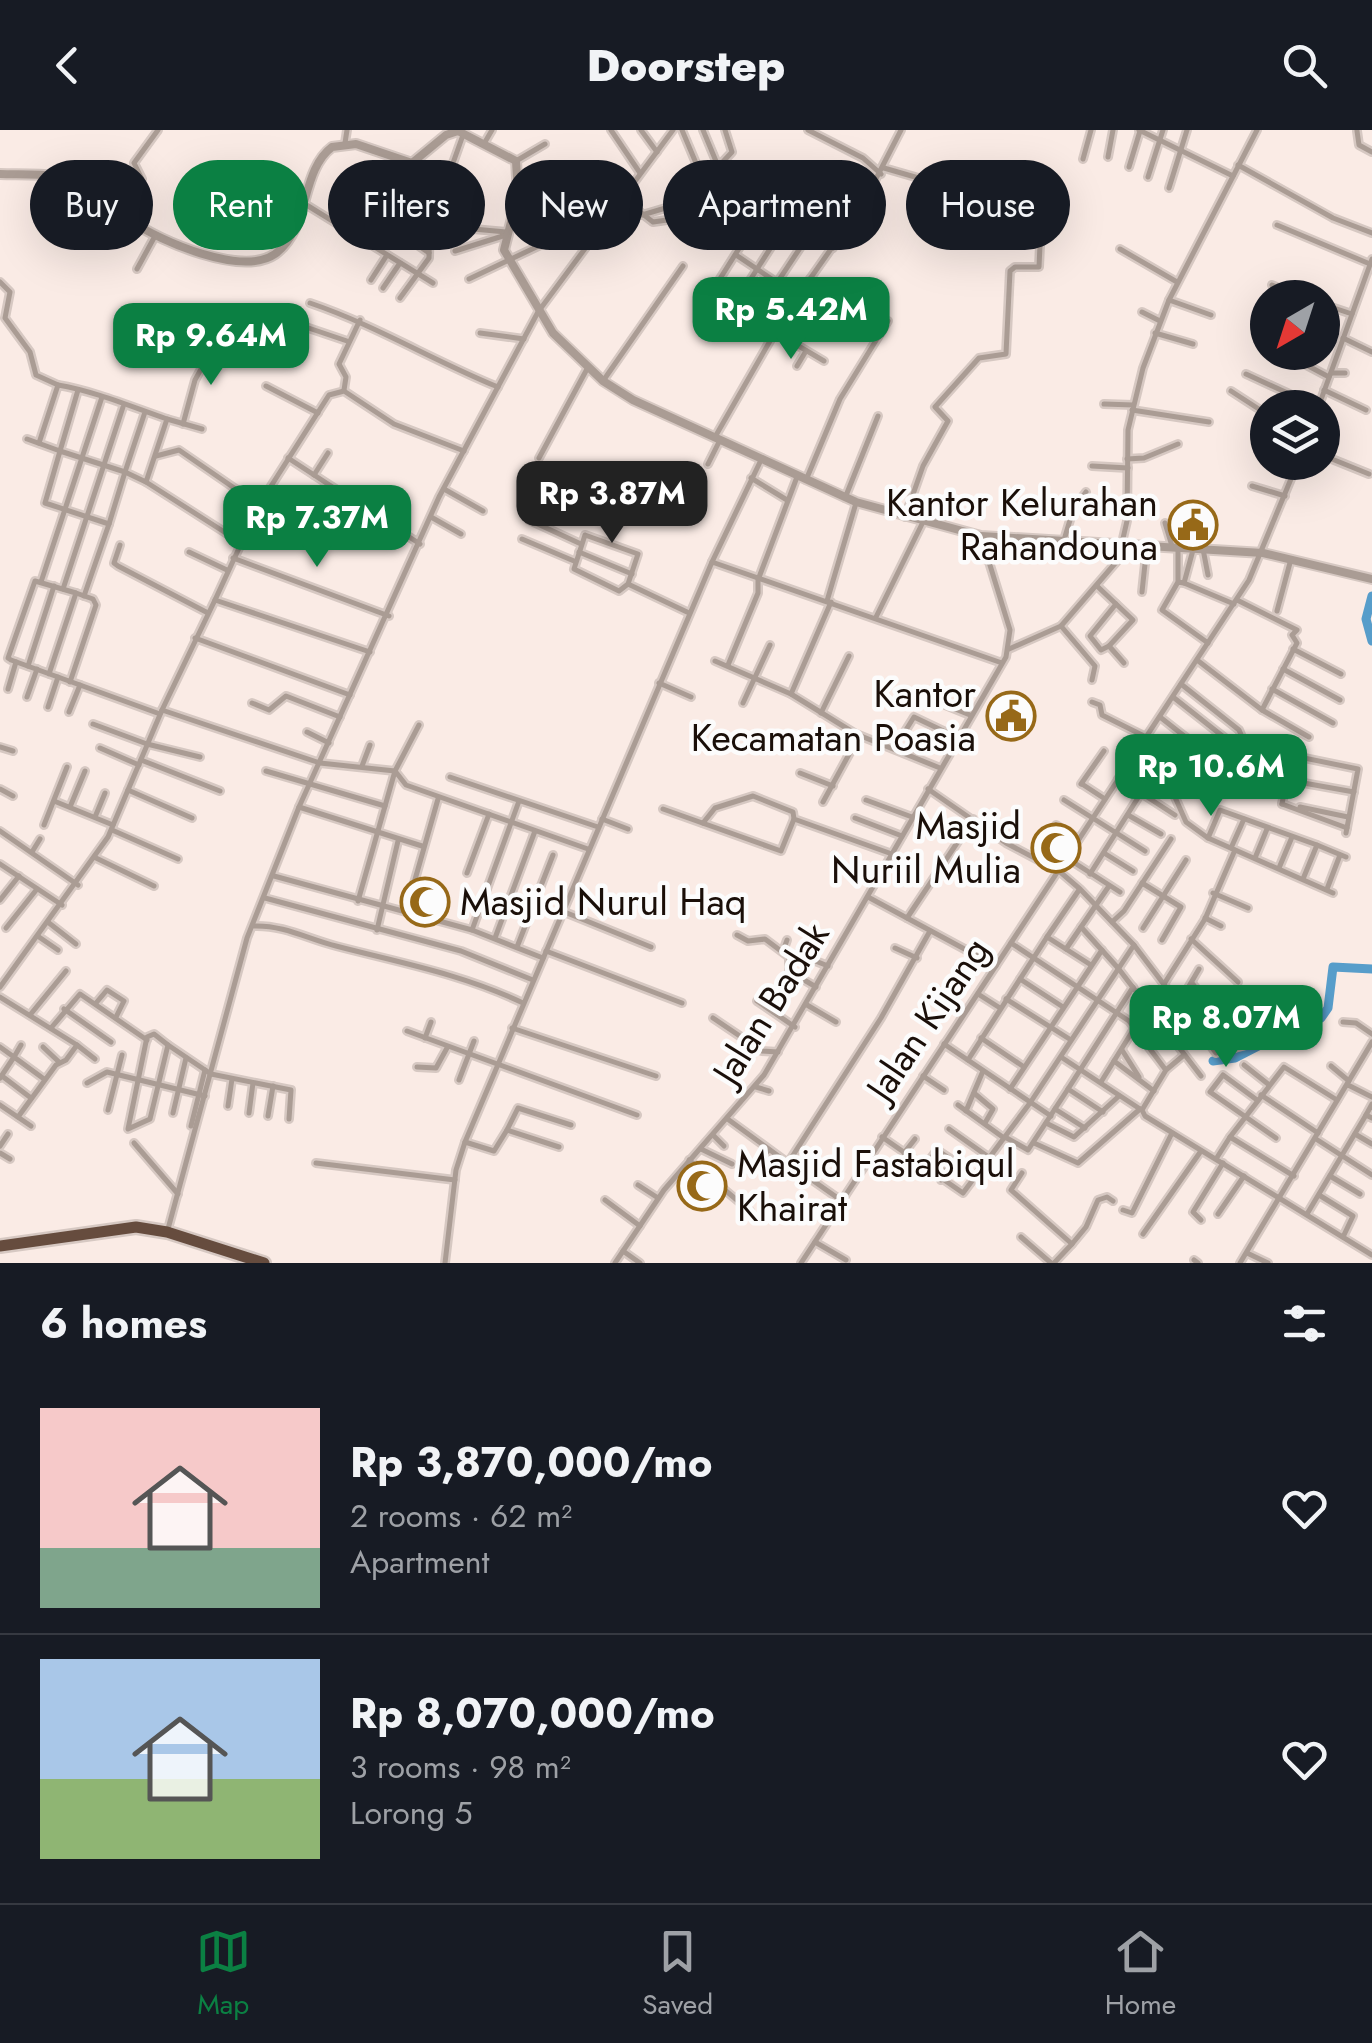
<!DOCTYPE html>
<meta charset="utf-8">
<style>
body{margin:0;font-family:Jost,sans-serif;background:#242831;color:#f1f3f6;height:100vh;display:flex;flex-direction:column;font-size:38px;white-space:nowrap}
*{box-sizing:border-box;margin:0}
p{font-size:32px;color:#9ea1a6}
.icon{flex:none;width:55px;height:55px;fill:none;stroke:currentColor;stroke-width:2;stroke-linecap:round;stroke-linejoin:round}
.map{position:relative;height:1133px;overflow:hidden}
.panel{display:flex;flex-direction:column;background:#171b24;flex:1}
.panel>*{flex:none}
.guide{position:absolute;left:30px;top:30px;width:1312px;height:90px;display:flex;gap:20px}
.needle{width:65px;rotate:219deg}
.fabs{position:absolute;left:1250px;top:150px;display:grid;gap:20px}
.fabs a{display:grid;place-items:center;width:90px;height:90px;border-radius:50%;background:#171b24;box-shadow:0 10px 40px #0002;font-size:50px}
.price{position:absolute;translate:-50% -85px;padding:0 22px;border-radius:20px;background:#0b8043;color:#fff;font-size:32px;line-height:65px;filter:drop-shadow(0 2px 5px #0008)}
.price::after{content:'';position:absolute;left:50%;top:60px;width:30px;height:22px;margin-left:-15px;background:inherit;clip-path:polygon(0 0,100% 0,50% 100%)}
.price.current{background:#222;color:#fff}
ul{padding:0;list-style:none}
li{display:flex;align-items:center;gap:30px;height:250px;padding:0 40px}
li+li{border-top:2px solid #363941}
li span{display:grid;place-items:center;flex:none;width:280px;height:200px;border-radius:0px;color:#555}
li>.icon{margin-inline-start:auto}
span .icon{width:120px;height:120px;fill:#fffc;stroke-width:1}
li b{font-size:42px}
h2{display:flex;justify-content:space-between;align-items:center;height:120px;padding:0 40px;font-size:42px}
.chip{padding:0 35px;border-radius:45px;background:#171b24;box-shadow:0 10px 40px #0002;font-size:35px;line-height:90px}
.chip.current{background:#0b8043;color:#fff}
header{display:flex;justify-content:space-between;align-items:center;height:130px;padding:0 40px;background:#171b24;font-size:45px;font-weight:800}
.dock{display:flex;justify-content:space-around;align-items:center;height:140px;border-top:2px solid #363941;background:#171b24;font-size:28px;color:#9ea1a6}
.dock a{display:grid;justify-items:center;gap:5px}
.dock .current{color:#0b8043}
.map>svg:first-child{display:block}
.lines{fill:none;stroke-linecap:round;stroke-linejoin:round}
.river{stroke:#579dca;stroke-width:9}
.minor-casing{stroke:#d6c8c2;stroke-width:10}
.tertiary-casing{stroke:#d6c8c2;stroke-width:12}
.trunk-casing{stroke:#d6c8c2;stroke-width:16}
.minor{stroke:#aa9c94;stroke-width:5}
.tertiary{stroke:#aa9c94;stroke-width:8}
.trunk{stroke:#664c3e;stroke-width:11}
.labels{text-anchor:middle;stroke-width:9;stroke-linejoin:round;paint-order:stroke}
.poi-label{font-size:38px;fill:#1a0f09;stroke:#fcfcfc;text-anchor:end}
.street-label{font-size:38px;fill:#1a0f09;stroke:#fcfcfc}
</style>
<header><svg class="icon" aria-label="back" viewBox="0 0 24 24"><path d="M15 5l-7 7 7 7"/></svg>Doorstep<svg class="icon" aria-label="search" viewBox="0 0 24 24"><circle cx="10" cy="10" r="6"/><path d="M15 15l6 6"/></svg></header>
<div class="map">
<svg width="1372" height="1133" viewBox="0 0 1372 1133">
<rect width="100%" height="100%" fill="#faebe5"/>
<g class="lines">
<g class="river">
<path d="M1372,466L1366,489L1372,511"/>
<path d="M1213,931L1235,928L1272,909L1286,896L1321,888L1328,878L1333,837L1372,839"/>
</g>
<g class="minor-casing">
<g id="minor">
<path d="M611,0L640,43"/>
<path d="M641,0L657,22"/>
<path d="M682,0L704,52L732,22L725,0"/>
<path d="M703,0L718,36"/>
<path d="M808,0L863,28L881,44"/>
<path d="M1139,0L1233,46"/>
<path d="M1357,1L1359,15L1372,22"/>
<path d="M485,12L492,0"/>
<path d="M345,13L347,0"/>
<path d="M1108,27L1113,0"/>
<path d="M1083,29L1091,0"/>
<path d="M516,31L545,14"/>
<path d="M1238,35L1333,88L1372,103"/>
<path d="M780,36L864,72"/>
<path d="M1129,37L1140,1"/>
<path d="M884,38L1036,82L1041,93L1039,137H1015L1010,141L1006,224L979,228L935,277L948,291L923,336L905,387"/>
<path d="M448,47L463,5"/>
<path d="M1148,47L1163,0"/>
<path d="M1169,58L1187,0"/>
<path d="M712,65L718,81"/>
<path d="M622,68L653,92L681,88"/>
<path d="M305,74L433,153"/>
<path d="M1031,80L1040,42"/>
<path d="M119,81L142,49L134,33L158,0"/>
<path d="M642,85L679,74"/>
<path d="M692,89L759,69L833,118"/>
<path d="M430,95L506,102"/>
<path d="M1277,95L1370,134"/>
<path d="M451,97L453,77"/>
<path d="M810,103L753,189L824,231"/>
<path d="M403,105L429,123"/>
<path d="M1120,119L1177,152"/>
<path d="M455,121L506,105"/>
<path d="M736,125L797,166"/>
<path d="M137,139L155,106"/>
<path d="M469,149L549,111"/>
<path d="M810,149L846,178"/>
<path d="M371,150L387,125"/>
<path d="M0,152L10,162L5,188L30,222L36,245L58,255"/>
<path d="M716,155L767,74"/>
<path d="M1272,155L1303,168"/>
<path d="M383,158L400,133"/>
<path d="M400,168L429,128L430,75"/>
<path d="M738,169L789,89"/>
<path d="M1169,170L1211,185"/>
<path d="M310,173C375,195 434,231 498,257"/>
<path d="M1322,174L1352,184"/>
<path d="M1142,182L1160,191"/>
<path d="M279,188L347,211"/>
<path d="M480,203L524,209"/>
<path d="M1155,203L1193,214"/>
<path d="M1343,208L1372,222"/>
<path d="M1282,222L1329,247"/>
<path d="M797,236L806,221"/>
<path d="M1331,243H1345"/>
<path d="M1246,244L1318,277"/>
<path d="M603,251L683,136"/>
<path d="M266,256L318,283"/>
<path d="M344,260L346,247L339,234L360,190"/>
<path d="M1324,260L1366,280"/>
<path d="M1231,261L1268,285"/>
<path d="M1104,274L1133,275"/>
<path d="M1318,278L1372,129"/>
<path d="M1132,280L1209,292"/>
<path d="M167,289L202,299"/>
<path d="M183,294L195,250L216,212"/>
<path d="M715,307L786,183L864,72L901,0"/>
<path d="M27,309L60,321L78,260"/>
<path d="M39,313L58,255C94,261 132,277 167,289L146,352L125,342L145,282"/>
<path d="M60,321L125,342L109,394L45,373Z"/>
<path d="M1322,325L1369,344"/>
<path d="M156,326L179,320L259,375"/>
<path d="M288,328L420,414"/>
<path d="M539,328L587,239"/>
<path d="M1127,329L1144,328L1178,314"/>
<path d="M708,334L720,310"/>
<path d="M1092,336L1128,338"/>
<path d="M314,345L328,323"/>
<path d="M751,348L787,370"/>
<path d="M806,350L840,269L888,191"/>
<path d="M146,352L240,412"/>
<path d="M1252,356L1285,366"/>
<path d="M444,359L483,381"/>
<path d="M845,368L878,286"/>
<path d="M431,387L461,404"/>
<path d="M529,390L581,414"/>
<path d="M1165,393L1172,416"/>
<path d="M522,409L574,431"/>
<path d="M1064,410L1073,380L1086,362"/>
<path d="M120,415L114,433L118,436L208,483"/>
<path d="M1203,419L1208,445"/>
<path d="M1193,420L1184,453L1178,452L1162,480L1208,513"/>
<path d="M189,422L227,440"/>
<path d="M579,422L632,444"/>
<path d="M233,428L389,486"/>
<path d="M712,432L762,328"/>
<path d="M1178,450V417L1187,385"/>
<path d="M41,452L102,267"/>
<path d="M1184,453L1234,474"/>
<path d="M628,454L619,461L574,439L585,405L638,424L628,454L687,482"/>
<path d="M1097,456L1133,490L1109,516L1124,533"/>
<path d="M63,459L123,277"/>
<path d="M1142,462L1147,415"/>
<path d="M84,466L109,394"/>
<path d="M215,470L259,375L329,265L344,261L394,294L464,321"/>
<path d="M1237,470L1297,500L1292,505L1297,513L1262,580"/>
<path d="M827,471L856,373"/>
<path d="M1277,481L1291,429"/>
<path d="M876,487L923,392"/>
<path d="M1061,496L1095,536L1092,550"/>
<path d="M195,508L350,565"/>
<path d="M1109,516L1101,520L1090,506L1116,474"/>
<path d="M1009,519L1061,496L1118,430L1127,391L1128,300L1143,238L1169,170L1257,0"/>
<path d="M1293,519L1341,544"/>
<path d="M1197,530L1262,580L1309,607"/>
<path d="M715,531L791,564L856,604L940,638"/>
<path d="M728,535L758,463V450L797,347"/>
<path d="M28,536L54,456"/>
<path d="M1283,539L1340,570"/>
<path d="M49,544L76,463L35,451L8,528L11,530L160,584"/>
<path d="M70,552L96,475L93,469L76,463"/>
<path d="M659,553L691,567"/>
<path d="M1181,554L1239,600L1246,616L1358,639L1346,703"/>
<path d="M8,559L16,532"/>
<path d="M1272,559L1333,593"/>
<path d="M916,563L970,585"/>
<path d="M791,564L831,472"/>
<path d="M27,567L37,539"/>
<path d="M1173,567L1225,608"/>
<path d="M1092,572L1100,575L1102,585L1146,607"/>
<path d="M252,573L269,580L286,566L340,587"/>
<path d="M743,573L770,515"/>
<path d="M48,577L58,547"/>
<path d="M162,580L215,470L370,522"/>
<path d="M69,582L80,555"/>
<path d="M821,583L849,526"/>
<path d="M1160,587L1211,627"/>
<path d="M93,594L147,614L200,627"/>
<path d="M419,595L395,641L406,655L588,719"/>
<path d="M307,602L329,613"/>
<path d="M946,603L936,618L916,613L904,603L914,587L956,607"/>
<path d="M0,617L13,621"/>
<path d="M100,618L139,635"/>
<path d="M141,630L220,661"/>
<path d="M1127,635L1170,656L1186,692L1208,708L1333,763"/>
<path d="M362,636L370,615"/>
<path d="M266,641L385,676"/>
<path d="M800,643L833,656"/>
<path d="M450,647L598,697"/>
<path d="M1287,650L1354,662"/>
<path d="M1081,654L1104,621"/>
<path d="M1082,654L1105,669"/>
<path d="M0,659L13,666"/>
<path d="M928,659L1006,713L1059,741L1080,759L1134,815L1216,923L1246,915"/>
<path d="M128,660L192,688"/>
<path d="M1141,663L1175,685"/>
<path d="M866,670L912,687"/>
<path d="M1064,670L1145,721"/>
<path d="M54,671L113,695"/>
<path d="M823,672L859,606"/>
<path d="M1282,674L1347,698"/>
<path d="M1282,674L1291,626"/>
<path d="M70,677L85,641"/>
<path d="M299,677L422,716"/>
<path d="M1300,677L1348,687"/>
<path d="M663,679L781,721L794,689"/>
<path d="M1128,685L1161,704"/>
<path d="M95,687L105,663"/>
<path d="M855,688L902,706"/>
<path d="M602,689L628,699"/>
<path d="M703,693L715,678L753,666L793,682L794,689L892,724"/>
<path d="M44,695L67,637"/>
<path d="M1056,695L1079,709"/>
<path d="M112,700L178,729"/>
<path d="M0,701L78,755"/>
<path d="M1208,708L1220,680L1317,715L1303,749"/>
<path d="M1317,715L1346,727"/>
<path d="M1231,718L1244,689"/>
<path d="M32,722L40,709"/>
<path d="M1104,723L1133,741"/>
<path d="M96,728L154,756"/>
<path d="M1067,728L1120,762"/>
<path d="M1255,728L1267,699"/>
<path d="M0,734L62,775"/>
<path d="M1279,738L1292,707"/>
<path d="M467,743L489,684"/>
<path d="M1090,744L1141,663L1118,649"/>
<path d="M274,746L472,800L543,828"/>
<path d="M1142,753L1181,777L1162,810"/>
<path d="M1327,759L1340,725"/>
<path d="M1213,763L1248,778"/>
<path d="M868,767L996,836"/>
<path d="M265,768L461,821L533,850"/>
<path d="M0,770L19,746"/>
<path d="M406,781L438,669"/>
<path d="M562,781L651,817"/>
<path d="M907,788L973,689"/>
<path d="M1205,788L1221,796"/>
<path d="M1112,792L1124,781L1171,709"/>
<path d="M49,793L76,814"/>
<path d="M254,796C284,795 308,809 336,816C401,833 462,844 523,873"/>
<path d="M1081,797L1118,838L1201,946"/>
<path d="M6,798L37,759"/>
<path d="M1143,798L1186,730"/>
<path d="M377,800L398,711"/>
<path d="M472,800L519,671"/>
<path d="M737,805L748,811L765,809L789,827L798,824L828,836"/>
<path d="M39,807L58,820"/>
<path d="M1047,807L1079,760"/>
<path d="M495,808L535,701"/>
<path d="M1191,809L1238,852"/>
<path d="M1011,813L1129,891L1165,939"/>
<path d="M517,817L553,725"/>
<path d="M895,818L917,828"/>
<path d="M1066,819L1109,756"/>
<path d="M546,821L682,873"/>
<path d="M783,821L787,810"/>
<path d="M789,827V841L816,857"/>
<path d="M1020,849L1063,877"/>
<path d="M1192,853L1212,878"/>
<path d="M1164,854L1205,789L1235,720"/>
<path d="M0,857L108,707L162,580L320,633L395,641L358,771"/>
<path d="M978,864L1000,878"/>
<path d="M0,867L77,915L66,930L56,935L18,987"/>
<path d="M1006,869L1071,910"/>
<path d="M757,871L795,897"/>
<path d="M96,873L107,860L124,871L116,887"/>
<path d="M807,875L836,892"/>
<path d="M1178,875L1199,839"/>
<path d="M64,879L111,912"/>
<path d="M30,885L66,841"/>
<path d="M713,888L762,921L778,922"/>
<path d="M1343,892L1356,893L1372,904"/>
<path d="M1192,893L1224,868"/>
<path d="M51,898L80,864L147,910"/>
<path d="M512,898L656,946"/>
<path d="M407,901L637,985"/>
<path d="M154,904L168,915L150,989L128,999L147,907Z"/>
<path d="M425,908L431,892"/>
<path d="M981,908L1024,937"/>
<path d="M1205,911L1234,890"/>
<path d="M944,914L1051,986"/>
<path d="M21,915L14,927L44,949"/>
<path d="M77,915L95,929"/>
<path d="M168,915L211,944L291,960L289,989"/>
<path d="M0,917L14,927L0,948"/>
<path d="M43,917L59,932"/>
<path d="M1122,920L1139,947"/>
<path d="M1184,925L1166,940L1142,980L1145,986L1372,1125"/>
<path d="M1061,927L1140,979"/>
<path d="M968,930L1047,807L1091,835"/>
<path d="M1244,935L1268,954"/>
<path d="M1331,936L1349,951"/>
<path d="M417,937L436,938L447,918"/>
<path d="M2,946L31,968"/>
<path d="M923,946L944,960"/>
<path d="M459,950L474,911"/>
<path d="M1101,952L1114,931"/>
<path d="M87,953L107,942L205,966"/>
<path d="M1348,955L1372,967"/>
<path d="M756,957L769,961"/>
<path d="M1010,959L1102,820"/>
<path d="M1154,961L1114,931L1148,876L1168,860"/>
<path d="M974,963L993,979L985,993"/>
<path d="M1261,965L1318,1003"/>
<path d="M1257,970L1223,945L1210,962L1276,1008"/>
<path d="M0,975L31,996"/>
<path d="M958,975L1004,1008"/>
<path d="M228,976L232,949"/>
<path d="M1055,979L1085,998"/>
<path d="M108,980L122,925"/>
<path d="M966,981L983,941"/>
<path d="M1103,982L1068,959L1133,857"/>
<path d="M173,983L186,928"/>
<path d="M249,983L253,953"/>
<path d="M1366,985L1372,974"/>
<path d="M268,986L273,956"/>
<path d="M729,990L788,1033L881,888L930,801"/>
<path d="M1046,993L1074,1007L1119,966"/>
<path d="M191,996L205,940"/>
<path d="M949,999L990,1028"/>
<path d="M507,1000L518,978L571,995"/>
<path d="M1355,1004L1372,1014"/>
<path d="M714,1006L724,1016"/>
<path d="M882,1007L963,1063L1030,973L1134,815"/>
<path d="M1005,1007L1028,1020L1068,959"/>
<path d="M1230,1007L1284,937L1337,970"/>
<path d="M1316,1009L1372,1045"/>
<path d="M465,1012L494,1021L507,1000L559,1017"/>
<path d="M134,1013L178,1064"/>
<path d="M1034,1013L1078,1033L1140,979"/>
<path d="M0,1016L8,1004"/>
<path d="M701,1019L732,1034"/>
<path d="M0,1023L10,1029"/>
<path d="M904,1023L915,1009"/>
<path d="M1216,1029L1230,1007L1294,1046"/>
<path d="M689,1030L750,1081"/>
<path d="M316,1033L455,1050"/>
<path d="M788,1033L842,1071"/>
<path d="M924,1038L937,1020L952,1030L941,1050"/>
<path d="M749,1040L769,1020"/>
<path d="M1022,1043L1011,1060L1072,1114L1054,1133"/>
<path d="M1330,1046L1360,1064"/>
<path d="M638,1055L658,1068"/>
<path d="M1319,1065L1353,1086L1343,1107"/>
<path d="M605,1070L640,1096"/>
<path d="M1123,1080L1132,1083L1172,1003"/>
<path d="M1218,1084L1244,1046"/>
<path d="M1307,1084L1366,985L1372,988"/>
<path d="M1201,1090L1193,1082L1223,1033"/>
<path d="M168,1099L247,808L299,677L439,367L538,182L673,0"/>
<path d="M1143,1104L1201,1021"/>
<path d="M1021,1107L1051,1133"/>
<path d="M815,1112L846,1130"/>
<path d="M1072,1114L1086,1097L1098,1070L1107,1067L1113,1071"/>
<path d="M623,1121L640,1133"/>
<path d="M1247,1123L1268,1133"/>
<path d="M1194,1130L1198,1133"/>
<path d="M445,1133L456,1040L465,1012L712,432L1002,533"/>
<path d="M615,1133L664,1060L764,945L1006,527L1010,500L981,406"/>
<path d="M801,1133L1249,450L1298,332"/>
<path d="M1240,1133L1372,912"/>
</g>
</g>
<g class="tertiary-casing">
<path id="tertiary" d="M0,44C27,45 66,42 91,56C106,65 116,81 131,91C160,111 242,147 275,124C310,99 300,41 332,17L356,14L412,33L446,5L458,1L516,31L518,64L504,120L553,203L603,251L633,270L856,372L981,406L1263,423L1372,449"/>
</g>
<g class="trunk-casing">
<path id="trunk" d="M0,1116L136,1097L167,1102L264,1133"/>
</g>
<use href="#minor" class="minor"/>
<use href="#tertiary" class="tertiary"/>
<use href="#trunk" class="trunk"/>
</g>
<defs>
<g id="civic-ring" transform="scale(2.5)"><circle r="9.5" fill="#fcfcfc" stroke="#976918" stroke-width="1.5"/><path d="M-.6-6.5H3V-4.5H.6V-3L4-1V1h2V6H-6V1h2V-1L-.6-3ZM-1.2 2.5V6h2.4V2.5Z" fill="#976918"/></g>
<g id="mosque-ring" transform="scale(2.5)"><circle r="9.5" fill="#fcfcfc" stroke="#976918" stroke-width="1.5"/><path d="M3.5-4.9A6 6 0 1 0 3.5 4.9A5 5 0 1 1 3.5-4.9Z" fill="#976918"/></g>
</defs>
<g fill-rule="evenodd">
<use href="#civic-ring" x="1193" y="395"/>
<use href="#civic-ring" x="1011" y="586"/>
<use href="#mosque-ring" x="1056" y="718"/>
<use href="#mosque-ring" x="425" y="772"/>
<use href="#mosque-ring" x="702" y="1056"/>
</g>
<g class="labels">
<g class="poi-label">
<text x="1158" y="386">Kantor Kelurahan<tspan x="1158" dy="44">Rahandouna</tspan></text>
<text x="976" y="577">Kantor<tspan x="976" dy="44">Kecamatan Poasia</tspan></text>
<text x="1021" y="709">Masjid<tspan x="1021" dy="44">Nuriil Mulia</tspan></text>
<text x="460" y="785" text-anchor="start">Masjid Nurul Haq</text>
<text x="737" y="1047" text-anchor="start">Masjid Fastabiqul<tspan x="737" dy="44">Khairat</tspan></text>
</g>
<g class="street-label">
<text transform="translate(771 873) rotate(-58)" y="13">Jalan Badak</text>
<text transform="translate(928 889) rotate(-56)" y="13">Jalan Kijang</text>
</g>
</g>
</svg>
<div class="fabs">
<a><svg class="needle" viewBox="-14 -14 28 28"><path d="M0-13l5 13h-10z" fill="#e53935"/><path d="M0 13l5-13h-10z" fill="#9ea1a6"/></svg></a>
<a><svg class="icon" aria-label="layers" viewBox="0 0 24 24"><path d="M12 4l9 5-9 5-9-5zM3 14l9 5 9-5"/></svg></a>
</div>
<b class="price" style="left:791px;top:232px">Rp 5.42M</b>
<b class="price" style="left:211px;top:258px">Rp 9.64M</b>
<b class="price current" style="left:612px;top:416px">Rp 3.87M</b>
<b class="price" style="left:317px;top:440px">Rp 7.37M</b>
<b class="price" style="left:1211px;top:689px">Rp 10.6M</b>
<b class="price" style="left:1226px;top:940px">Rp 8.07M</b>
<div class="guide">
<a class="chip">Buy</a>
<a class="chip current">Rent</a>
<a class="chip">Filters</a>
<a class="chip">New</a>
<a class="chip">Apartment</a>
<a class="chip">House</a>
</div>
</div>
<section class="panel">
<h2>6 homes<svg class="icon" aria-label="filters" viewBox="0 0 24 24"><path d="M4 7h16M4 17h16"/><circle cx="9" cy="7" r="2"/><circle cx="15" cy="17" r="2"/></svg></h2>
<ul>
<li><span style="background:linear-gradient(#f6c9c9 70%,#7fa58c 0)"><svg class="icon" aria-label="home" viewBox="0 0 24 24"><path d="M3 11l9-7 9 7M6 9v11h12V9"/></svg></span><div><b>Rp 3,870,000/mo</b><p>2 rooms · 62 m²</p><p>Apartment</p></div><svg class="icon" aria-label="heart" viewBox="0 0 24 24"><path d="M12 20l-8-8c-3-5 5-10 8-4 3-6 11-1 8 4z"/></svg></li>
<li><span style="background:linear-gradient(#a9c7e8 60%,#8fb573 0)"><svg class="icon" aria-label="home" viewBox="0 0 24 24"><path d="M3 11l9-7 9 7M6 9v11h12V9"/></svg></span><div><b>Rp 8,070,000/mo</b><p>3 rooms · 98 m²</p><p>Lorong 5</p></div><svg class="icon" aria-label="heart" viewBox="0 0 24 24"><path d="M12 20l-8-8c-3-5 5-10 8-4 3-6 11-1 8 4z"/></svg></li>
</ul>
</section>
<nav class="dock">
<a class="current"><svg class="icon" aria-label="map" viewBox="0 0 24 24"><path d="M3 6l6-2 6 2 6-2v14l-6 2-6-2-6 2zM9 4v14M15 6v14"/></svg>Map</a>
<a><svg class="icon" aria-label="saved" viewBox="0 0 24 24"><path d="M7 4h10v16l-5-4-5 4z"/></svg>Saved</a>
<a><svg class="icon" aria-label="home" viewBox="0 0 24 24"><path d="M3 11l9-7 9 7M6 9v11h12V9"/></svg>Home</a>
</nav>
